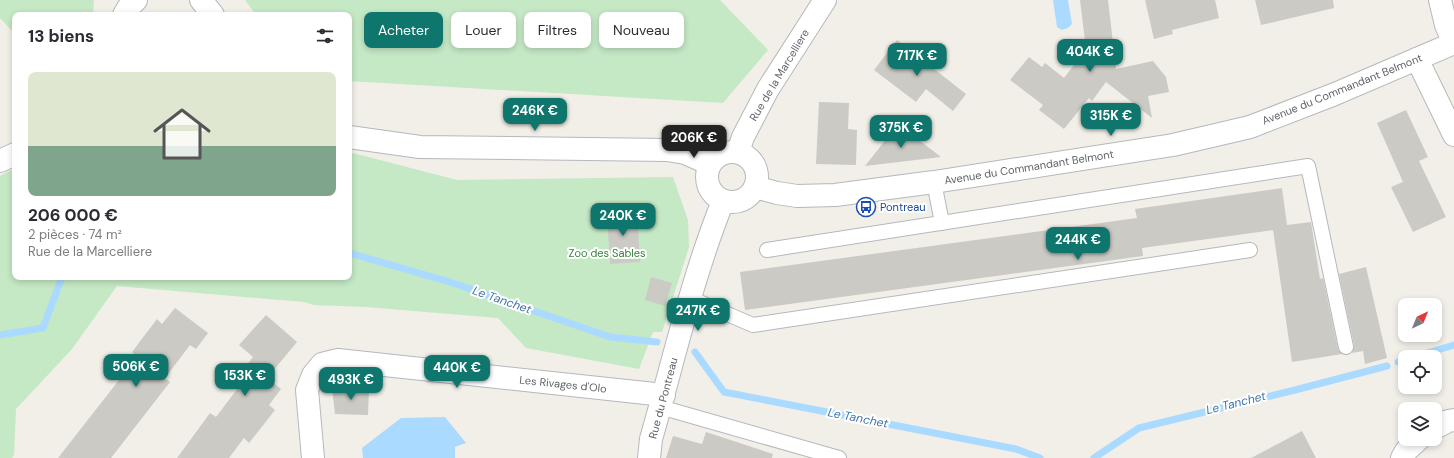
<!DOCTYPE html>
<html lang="fr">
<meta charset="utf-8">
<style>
body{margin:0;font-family:"DM Sans",sans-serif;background:#f2f2f3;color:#2b2b33;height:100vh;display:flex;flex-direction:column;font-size:15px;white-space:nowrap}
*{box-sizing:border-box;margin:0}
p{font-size:13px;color:#7c7c81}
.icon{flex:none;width:22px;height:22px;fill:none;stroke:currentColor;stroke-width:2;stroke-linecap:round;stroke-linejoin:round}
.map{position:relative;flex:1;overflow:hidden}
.panel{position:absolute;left:12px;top:12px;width:340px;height:268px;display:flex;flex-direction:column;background:#fff;border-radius:8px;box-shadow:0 2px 6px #0003}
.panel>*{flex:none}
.top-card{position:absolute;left:364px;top:12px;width:380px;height:36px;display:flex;gap:8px}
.needle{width:26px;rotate:43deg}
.controls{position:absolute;left:1398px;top:298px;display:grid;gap:8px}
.controls a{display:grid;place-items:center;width:44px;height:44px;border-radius:8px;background:#fff;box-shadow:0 2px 6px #0003;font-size:20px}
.price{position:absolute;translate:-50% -34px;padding:0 9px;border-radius:8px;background:#0f766e;color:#fff;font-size:13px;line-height:26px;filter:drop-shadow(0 1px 2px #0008)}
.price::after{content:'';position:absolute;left:50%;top:24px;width:12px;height:9px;margin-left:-6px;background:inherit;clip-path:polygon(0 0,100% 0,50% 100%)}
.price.selected{background:#222;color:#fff}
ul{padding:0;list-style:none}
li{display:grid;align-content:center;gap:8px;height:212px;padding:0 16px}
li span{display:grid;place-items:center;height:124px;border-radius:8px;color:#555}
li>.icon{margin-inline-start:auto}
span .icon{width:72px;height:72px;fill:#fffc;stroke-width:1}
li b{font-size:17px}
h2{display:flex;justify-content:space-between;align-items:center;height:48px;padding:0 16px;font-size:17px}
.tag{padding:0 14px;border-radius:8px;background:#fff;box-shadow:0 2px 6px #0003;font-size:14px;line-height:36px}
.tag.selected{background:#0f766e;color:#fff}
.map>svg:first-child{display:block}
.green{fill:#c5e8c5}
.water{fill:#aadaff}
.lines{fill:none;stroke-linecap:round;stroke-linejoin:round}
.stream{stroke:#aadaff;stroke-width:7}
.building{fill:#cccac5}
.service-casing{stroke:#b5b8bc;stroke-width:16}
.minor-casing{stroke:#b5b8bc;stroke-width:24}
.tertiary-casing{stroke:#b5b8bc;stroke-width:24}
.service{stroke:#fff;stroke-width:14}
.minor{stroke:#fff;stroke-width:22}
.tertiary{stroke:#fff;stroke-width:22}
.labels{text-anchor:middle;stroke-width:4;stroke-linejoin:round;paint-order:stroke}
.street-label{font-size:11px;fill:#5f6368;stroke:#fff}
.transit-label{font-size:11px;fill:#164399;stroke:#fff;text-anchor:start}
.park-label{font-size:11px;fill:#348238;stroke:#fff}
.water-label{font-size:12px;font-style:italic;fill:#4174aa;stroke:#fff}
</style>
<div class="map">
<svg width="1454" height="458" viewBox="0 0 1454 458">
<rect width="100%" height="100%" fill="#f1efe8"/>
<g class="green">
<path d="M0,0H94L93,15H15V34L0,18Z"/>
<path d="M245,0H720L768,50L723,103L349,81V15H256Z"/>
<path d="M349,152L457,180L673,177L688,220L689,247L662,332H653L639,369L526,348L498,318L366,307L314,305L304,302L117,286L72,349L16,409L14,455L12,458H0V176L15,168V277H349Z"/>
</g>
<g class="water">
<path d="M1053,0H1068L1072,24L1068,28L1062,30L1057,27Z"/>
<path d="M445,417L466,443L455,447V458H363L362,448L401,418Z"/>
</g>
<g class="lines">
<g class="stream">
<path d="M349,253L450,282L610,337L657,342"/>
<path d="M0,335L43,328L62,277"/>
<path d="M695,352L724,392L1016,449L1040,458"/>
<path d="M1414,357L1454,345"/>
<path d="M1398,362L1405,360"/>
<path d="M1094,458L1139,428L1295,390L1387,366"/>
</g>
</g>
<g class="building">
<path d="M1080,0H1108L1116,69L1153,61L1166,77L1169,92L1148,96L1152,118L1106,82L1092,101L1089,98L1064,129L1039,110L1043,105L1010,80L1029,57L1042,67L1045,63L1064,78L1086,49Z"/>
<path d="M1145,0H1215L1219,18L1172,30L1173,34L1154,39Z"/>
<path d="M1255,0H1333L1334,8L1261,25Z"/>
<path d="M897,40L966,94L953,111L926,89L916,102L874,70Z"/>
<path d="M819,102L849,103L848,129L857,130L856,165L816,164Z"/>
<path d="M1406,110L1428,157L1419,161L1446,217L1413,232L1391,187L1403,182L1377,123Z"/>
<path d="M898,124L941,157L865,166Z"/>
<path d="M1282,188L1287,225L1311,222L1320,279L1323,278L1338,349L1342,354L1292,362L1273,230L1142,248L1143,256L745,310L740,272L1137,218L1135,209Z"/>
<path d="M637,211L640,262L610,264L607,212Z"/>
<path d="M1366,267L1387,358L1365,364L1363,351L1352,353L1354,345L1339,274Z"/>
<path d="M651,277L672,283L665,306L645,300Z"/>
<path d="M175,308L208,333L196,349L190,345L165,378L170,382L111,458H58L137,357L132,352L157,319L162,324Z"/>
<path d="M266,315L297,342L267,378L281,389L269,405L275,410L249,443L244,438L229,458H177L210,413L216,417L241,384L236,380L253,357L239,345Z"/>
<path d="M332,388L369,389L368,415L335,414Z"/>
<path d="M1302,431L1316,458H1251Z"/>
<path d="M706,432L773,454L772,458H666L673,436L702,444Z"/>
</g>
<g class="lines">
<g class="service-casing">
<g id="service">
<path d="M934,182L942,223"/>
<path d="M767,250L1308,166L1346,347"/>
<path d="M690,298L753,325L1250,250"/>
<path d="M660,407L839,458"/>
</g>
</g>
<g class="minor-casing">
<g id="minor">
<path d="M1440,0L1446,25L1454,43"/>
<path d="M1417,59L1454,135"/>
<path d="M738,152L743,137L768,89L825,0"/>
<path d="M0,161L15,154"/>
<path d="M1435,428L1448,421L1454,420"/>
<path d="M313,458L307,390L313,375L322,364L338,360L664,395"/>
<path d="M649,458L651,439C674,359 692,278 723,201"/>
<path d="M1402,458L1406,451L1419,439"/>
</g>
</g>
<g class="tertiary-casing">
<g id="tertiary">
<path d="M201,0L213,15"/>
<path d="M124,15L128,8L136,0"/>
<path d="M349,137L420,147L667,150L685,153L710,164"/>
<circle cx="732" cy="177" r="25"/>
<path d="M755,187L777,193L797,196L835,195L934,182L1173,145L1250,127L1335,94L1454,43"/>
</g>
</g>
<use href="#service" class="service"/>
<use href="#minor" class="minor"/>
<use href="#tertiary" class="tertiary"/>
</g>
<defs>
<g id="bus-ring" transform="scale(1)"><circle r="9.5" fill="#fff" stroke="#1a4fb4" stroke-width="1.5"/><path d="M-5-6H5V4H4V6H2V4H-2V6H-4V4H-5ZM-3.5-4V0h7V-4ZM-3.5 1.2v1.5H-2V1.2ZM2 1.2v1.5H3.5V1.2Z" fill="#1a4fb4"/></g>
</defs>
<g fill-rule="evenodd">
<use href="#bus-ring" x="866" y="207"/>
</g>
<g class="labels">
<g class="street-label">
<text transform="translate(779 75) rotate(-59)" y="4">Rue de la Marcelliere</text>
<text transform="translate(1342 89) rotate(-22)" y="4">Avenue du Commandant Belmont</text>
<text transform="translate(1029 167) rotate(-9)" y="4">Avenue du Commandant Belmont</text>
<text transform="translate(563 384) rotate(6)" y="4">Les Rivages d'Olo</text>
<text transform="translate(663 398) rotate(-75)" y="4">Rue du Pontreau</text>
</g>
<g class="transit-label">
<text x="880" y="211">Pontreau</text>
</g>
<g class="park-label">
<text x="607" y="257">Zoo des Sables</text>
</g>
<g class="water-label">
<text transform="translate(502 300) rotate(19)" y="4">Le Tanchet</text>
<text transform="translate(1236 403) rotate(-14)" y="4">Le Tanchet</text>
<text transform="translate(858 418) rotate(11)" y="4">Le Tanchet</text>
</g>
</g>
</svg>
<div class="controls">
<a><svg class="needle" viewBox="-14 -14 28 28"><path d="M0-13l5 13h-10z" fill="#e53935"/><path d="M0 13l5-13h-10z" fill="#7c7c81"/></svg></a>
<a><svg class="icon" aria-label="locate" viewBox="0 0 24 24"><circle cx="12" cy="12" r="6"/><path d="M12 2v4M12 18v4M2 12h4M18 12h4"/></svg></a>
<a><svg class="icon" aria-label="layers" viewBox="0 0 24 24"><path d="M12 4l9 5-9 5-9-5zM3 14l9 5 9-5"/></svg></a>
</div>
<b class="price" style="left:1090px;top:73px">404K €</b>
<b class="price" style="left:917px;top:77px">717K €</b>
<b class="price" style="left:535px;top:132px">246K €</b>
<b class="price" style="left:1111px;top:137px">315K €</b>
<b class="price" style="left:901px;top:149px">375K €</b>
<b class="price selected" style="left:694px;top:159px">206K €</b>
<b class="price" style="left:623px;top:237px">240K €</b>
<b class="price" style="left:1078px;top:261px">244K €</b>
<b class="price" style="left:698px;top:332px">247K €</b>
<b class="price" style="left:136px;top:388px">506K €</b>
<b class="price" style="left:457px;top:389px">440K €</b>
<b class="price" style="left:245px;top:397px">153K €</b>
<b class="price" style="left:351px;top:401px">493K €</b>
<div class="top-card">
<a class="tag selected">Acheter</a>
<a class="tag">Louer</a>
<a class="tag">Filtres</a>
<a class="tag">Nouveau</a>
</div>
<section class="panel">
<h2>13 biens<svg class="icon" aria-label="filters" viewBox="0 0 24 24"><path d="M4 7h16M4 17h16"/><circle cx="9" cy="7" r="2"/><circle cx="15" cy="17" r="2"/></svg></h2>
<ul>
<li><span style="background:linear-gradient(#dfe7d0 60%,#7fa58c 0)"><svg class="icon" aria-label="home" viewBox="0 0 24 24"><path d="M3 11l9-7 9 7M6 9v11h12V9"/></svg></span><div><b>206 000 €</b><p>2 pièces · 74 m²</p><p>Rue de la Marcelliere</p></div></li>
</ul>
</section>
</div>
